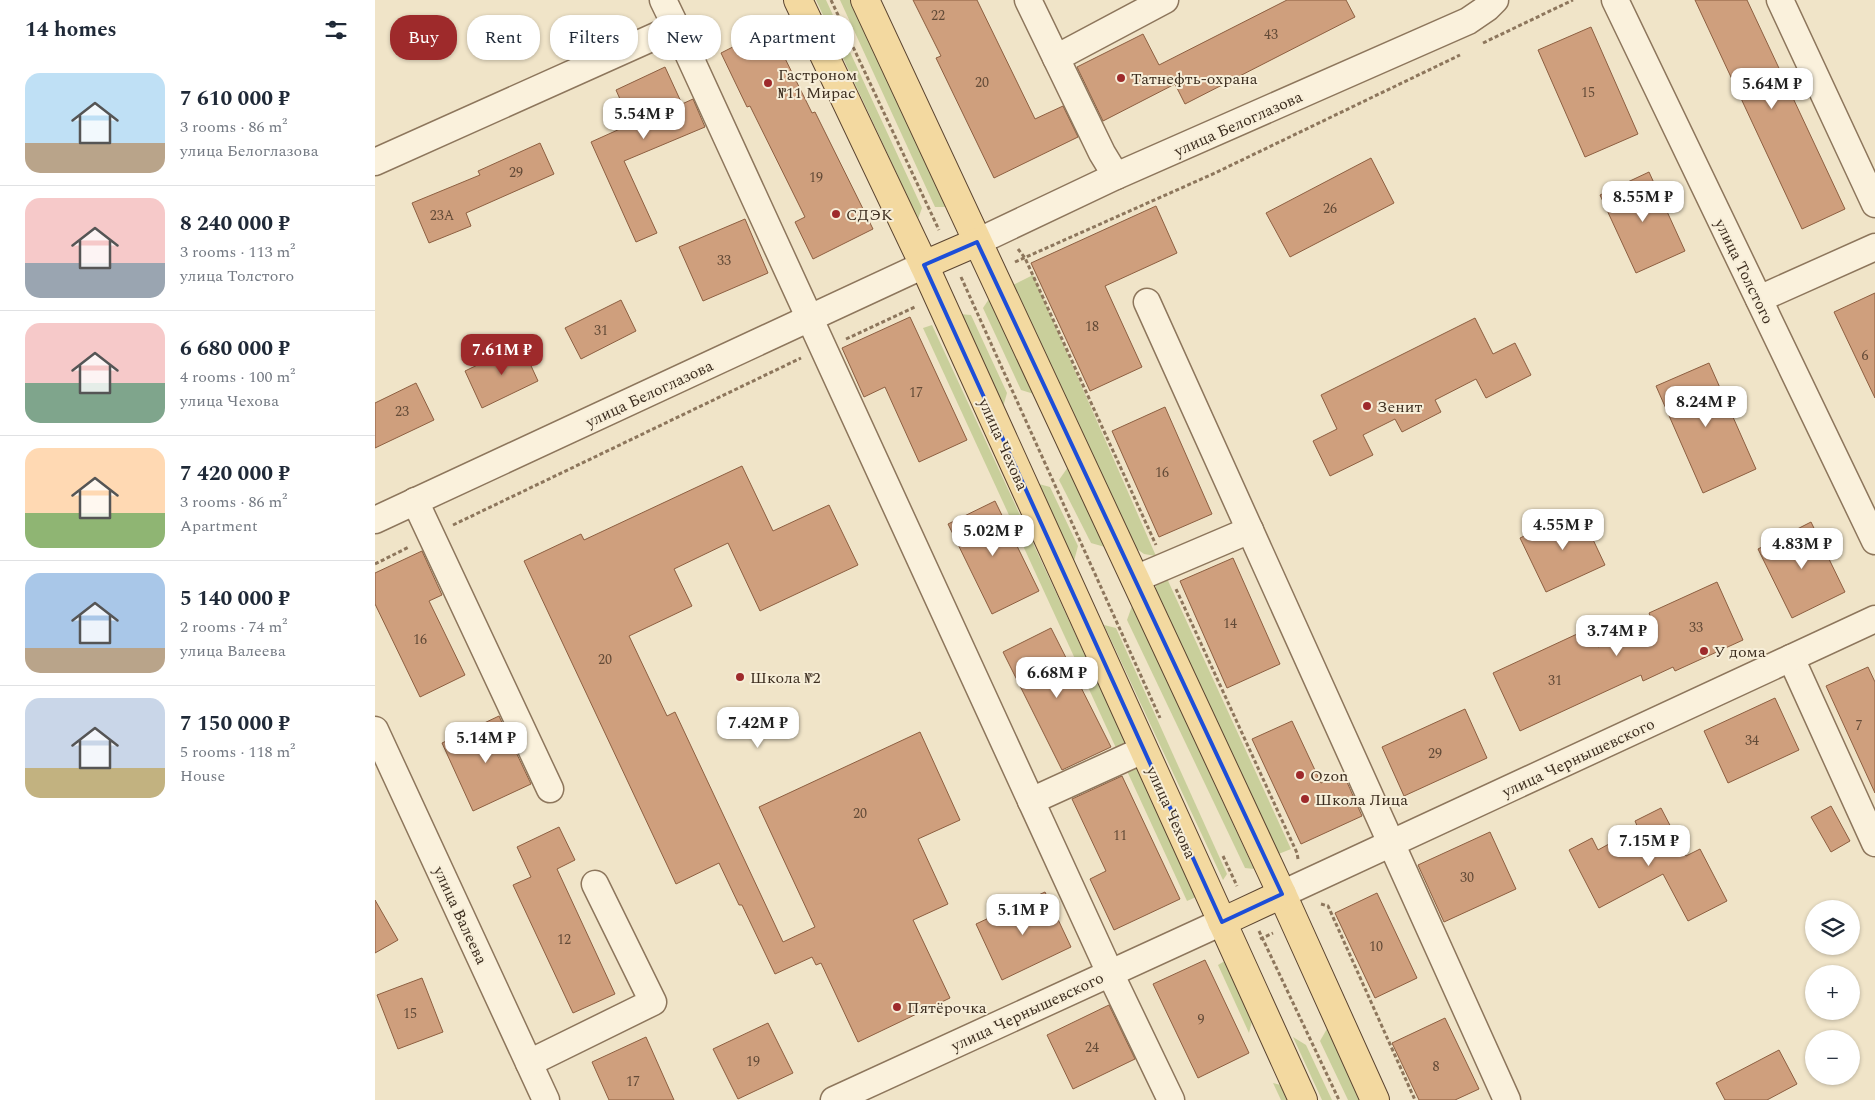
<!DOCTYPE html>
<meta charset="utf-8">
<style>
body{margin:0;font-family:Spectral,serif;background:#f6f6f7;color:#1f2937;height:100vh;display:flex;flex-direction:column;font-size:19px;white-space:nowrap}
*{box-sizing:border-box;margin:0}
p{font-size:16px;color:#747a83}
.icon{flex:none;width:28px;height:28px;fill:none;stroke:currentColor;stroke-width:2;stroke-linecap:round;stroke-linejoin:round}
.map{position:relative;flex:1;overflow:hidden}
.details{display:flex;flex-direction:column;background:#fff;width:375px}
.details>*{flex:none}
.top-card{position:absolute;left:15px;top:15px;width:475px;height:45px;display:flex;gap:10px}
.tools{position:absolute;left:1430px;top:900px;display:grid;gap:10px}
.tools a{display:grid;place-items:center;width:55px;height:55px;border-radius:50%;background:#fff;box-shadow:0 1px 4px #0004;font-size:25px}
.price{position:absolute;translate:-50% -42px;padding:0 11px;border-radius:10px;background:#fff;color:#222;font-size:16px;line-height:32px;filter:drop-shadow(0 1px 2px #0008)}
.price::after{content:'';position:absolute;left:50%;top:30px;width:15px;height:11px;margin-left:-8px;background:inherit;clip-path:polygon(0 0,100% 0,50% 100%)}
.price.on{background:#9e2a2b;color:#fff}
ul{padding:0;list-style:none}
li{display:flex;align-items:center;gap:15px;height:125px;padding:0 25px}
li+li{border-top:1px solid #e0e1e3}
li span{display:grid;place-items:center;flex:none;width:140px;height:100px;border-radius:15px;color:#555}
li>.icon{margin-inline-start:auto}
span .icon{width:60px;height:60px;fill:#fffc;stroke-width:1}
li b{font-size:21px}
h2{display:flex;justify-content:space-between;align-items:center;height:60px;padding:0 25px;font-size:21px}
.tag{padding:0 18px;border-radius:20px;background:#fff;box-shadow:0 1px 4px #0004;font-size:18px;line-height:45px}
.tag.on{background:#9e2a2b;color:#fff}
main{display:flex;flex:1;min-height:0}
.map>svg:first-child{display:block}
.green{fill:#c9cf9b}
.building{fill:#cf9f7d;stroke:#8d5f41}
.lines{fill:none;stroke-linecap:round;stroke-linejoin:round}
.minor-casing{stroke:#8d765c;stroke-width:29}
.major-casing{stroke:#5b4430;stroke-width:30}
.path{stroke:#8d765c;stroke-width:3;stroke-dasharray:4 2.5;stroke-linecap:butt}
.minor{stroke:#faf1dc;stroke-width:26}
.major{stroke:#f3d9a0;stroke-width:28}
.marked{fill:none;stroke:#1d4ed8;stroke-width:4;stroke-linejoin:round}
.poi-dot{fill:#9e2a2b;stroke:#f7eed8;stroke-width:2}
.labels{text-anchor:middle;stroke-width:4;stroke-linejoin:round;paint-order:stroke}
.number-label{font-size:14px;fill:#624a37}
.poi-label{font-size:16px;fill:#3d2e20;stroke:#f7eed8;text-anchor:start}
.street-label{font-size:16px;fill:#3d2e20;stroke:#f7eed8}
</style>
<main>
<section class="details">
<h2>14 homes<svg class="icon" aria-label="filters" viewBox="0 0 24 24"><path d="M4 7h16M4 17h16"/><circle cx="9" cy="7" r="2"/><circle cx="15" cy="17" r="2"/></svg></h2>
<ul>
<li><span style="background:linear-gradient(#bfe0f5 70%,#b9a48a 0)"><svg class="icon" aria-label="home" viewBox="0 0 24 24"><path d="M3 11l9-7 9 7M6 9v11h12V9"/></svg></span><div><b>7 610 000 ₽</b><p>3 rooms · 86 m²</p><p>улица Белоглазова</p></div></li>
<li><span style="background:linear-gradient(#f6c9c9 65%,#9aa5b1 0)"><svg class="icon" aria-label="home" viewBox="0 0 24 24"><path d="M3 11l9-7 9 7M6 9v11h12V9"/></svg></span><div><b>8 240 000 ₽</b><p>3 rooms · 113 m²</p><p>улица Толстого</p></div></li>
<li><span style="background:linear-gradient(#f6c9c9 60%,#7fa58c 0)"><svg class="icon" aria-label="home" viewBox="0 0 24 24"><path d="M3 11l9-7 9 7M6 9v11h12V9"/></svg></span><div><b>6 680 000 ₽</b><p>4 rooms · 100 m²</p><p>улица Чехова</p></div></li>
<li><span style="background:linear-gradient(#ffd9b3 65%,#8fb573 0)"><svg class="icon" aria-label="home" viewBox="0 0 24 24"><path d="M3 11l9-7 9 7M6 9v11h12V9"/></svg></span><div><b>7 420 000 ₽</b><p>3 rooms · 86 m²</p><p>Apartment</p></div></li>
<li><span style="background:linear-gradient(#a9c7e8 75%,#b9a48a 0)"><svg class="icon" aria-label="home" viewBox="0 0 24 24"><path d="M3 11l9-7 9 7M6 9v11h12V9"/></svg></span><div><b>5 140 000 ₽</b><p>2 rooms · 74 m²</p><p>улица Валеева</p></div></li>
<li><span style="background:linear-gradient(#c9d6e8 70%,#c2b280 0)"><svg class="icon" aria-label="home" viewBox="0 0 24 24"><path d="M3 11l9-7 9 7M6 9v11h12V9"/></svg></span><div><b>7 150 000 ₽</b><p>5 rooms · 118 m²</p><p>House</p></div></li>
</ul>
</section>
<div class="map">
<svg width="1500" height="1100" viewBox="0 0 1500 1100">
<rect width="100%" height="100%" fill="#f0e4c8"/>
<g class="green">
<path d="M441,0H451L547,208L543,219Z"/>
<path d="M465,0H477L572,207H560Z"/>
<path d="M658,275L781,556L769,554L758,546L638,285Z"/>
<path d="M614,299L659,394L646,390L608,308Z"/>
<path d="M584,314L596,315L632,393L628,407Z"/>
<path d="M557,325L752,746L741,748L548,328Z"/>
<path d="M693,467L730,547L716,543L684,480Z"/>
<path d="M664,484L675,487L703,546L699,561Z"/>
<path d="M789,572L916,849L901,855L779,592L782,583Z"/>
<path d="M757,606L879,869L870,868L752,620Z"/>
<path d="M729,625L741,628L852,874L848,880Z"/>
<path d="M761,767L821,897L812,901L752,771Z"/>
<path d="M853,959L879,1014L874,1033L843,965Z"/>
<path d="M953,1027L986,1100H973L945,1041Z"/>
<path d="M918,1037L931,1045L957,1100H947Z"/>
<path d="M898,1083L913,1087L920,1100H906Z"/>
</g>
<g class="building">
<path d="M538,0H602L660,119L688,106L703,137L619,178L561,58L566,56Z"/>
<path d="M912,0H971L980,17L810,104L800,84L728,121L702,67L768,34L784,65Z"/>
<path d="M1320,0H1372L1470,209L1427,229Z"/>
<path d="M1216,27L1263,134L1210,157L1163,50Z"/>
<path d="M395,28L437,113L440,112L498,229L438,259L420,222L430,217L375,106L372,107L346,53Z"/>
<path d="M290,67L307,104L318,99L330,127L249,161L282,233L261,242L216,142L256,124L241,90Z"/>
<path d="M165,143L179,174L91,213L96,226L54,243L37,203L105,175L103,171Z"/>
<path d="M996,158L1019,203L915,257L891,213Z"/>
<path d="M1274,172L1310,251L1261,273L1225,195Z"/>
<path d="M781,206L802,253L730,286L767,367L715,391L656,263Z"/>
<path d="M370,219L393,273L328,301L304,247Z"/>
<path d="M1500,293V398L1459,312Z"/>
<path d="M246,300L261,331L206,359L190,328Z"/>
<path d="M535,317L592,440L544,462L510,387L489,397L467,348Z"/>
<path d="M1100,318L1118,354L1140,343L1156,375L1111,398L1101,379L1060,400L1066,412L1027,432L1020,419L988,435L998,455L955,476L938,441L962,429L946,395Z"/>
<path d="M146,344L163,381L107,408L90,371Z"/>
<path d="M1334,363L1381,469L1328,493L1281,386Z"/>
<path d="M41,383L59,420L0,448V403Z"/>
<path d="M790,407L837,514L784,537L737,431Z"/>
<path d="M367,466L398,531L454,505L483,565L385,611L353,543L299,569L317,606L254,636L292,716L300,712L408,942L440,927L384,807L545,732L585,820L543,839L573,904L538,920L575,998L483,1042L446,963L441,965L437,957L400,974L367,905H364L344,863L301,884L149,561L206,534L209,540Z"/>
<path d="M620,501L664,591L617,614L573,524Z"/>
<path d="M1204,510L1230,565L1171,592L1145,538Z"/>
<path d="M1436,522L1470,592L1417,618L1383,549Z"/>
<path d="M47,551L67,595L54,601L90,675L45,697L0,604V573Z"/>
<path d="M858,558L905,664L852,688L805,581Z"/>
<path d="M1342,582L1368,640L1300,671L1298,667L1268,681L1266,675L1145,731L1118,673L1215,628L1223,647L1277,621L1274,613Z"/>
<path d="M676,628L736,747L687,770L628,652Z"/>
<path d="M1493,667L1500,682V793L1451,686Z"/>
<path d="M1400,698L1424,750L1353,783L1329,731Z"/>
<path d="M1090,709L1112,758L1029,796L1007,747Z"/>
<path d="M124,716L156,784L98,811L67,743Z"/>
<path d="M917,721L946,783L968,773L987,816L926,844L877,739Z"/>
<path d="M747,776L805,899L739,930L715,879L731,871L697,799Z"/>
<path d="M1456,806L1475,841L1456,852L1436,817Z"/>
<path d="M1286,808L1311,856L1325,849L1352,901L1313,921L1288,874L1224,908L1194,850L1217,838L1223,850L1263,828L1260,821Z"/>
<path d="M184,827L200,860L182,869L240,994L198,1013L138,885L156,877L142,847Z"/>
<path d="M1115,832L1141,889L1069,922L1043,865Z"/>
<path d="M670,892L696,947L627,980L601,924Z"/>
<path d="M1002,893L1042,978L1000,998L960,913Z"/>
<path d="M0,900L23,940L0,953Z"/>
<path d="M830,960L874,1053L823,1078L778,984Z"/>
<path d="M47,978L68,1032L23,1049L2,995Z"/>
<path d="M734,1005L760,1059L698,1089L672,1035Z"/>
<path d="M1070,1018L1104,1089L1080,1100H1044L1017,1043Z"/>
<path d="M393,1023L418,1073L363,1099L338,1049Z"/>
<path d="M271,1037L299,1100H234L217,1062Z"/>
<path d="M1404,1050L1422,1084L1392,1100H1350L1341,1083Z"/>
</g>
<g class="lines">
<g class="minor-casing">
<g id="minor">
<path d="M288,0L301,27"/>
<path d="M653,0L727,153L741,176"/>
<path d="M1240,0L1500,541"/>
<path d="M1405,0L1500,204"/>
<path d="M681,58L790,0"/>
<path d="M0,162L301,27L735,973L796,1100"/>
<path d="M602,242L741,176L1093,21L1112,8L1120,0"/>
<path d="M1384,299L1500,247"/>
<path d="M772,302L1132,1100"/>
<path d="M40,501L175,789"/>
<path d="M0,520L549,265"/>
<path d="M760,579L875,530"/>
<path d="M1416,658L1500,843"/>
<path d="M0,730L171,1100"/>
<path d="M656,801L768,750"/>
<path d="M907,894L1500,619"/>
<path d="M154,1063L278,1002L220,884"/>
<path d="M459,1100L847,922"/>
</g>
</g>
<g class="major-casing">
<g id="major">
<path d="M423,0L549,265L928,1100"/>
<path d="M490,0L907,894L1000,1100"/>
<path d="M549,265L602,242"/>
<path d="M847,922L907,894"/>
</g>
</g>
<g class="path">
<path d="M456,0L564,230"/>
<path d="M1108,43L1198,0"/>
<path d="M643,249L650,258L781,545"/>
<path d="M640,262L840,173L1085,55"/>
<path d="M586,277L785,718"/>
<path d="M471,339L540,307"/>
<path d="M78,525L426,358"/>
<path d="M0,564L34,547"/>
<path d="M801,589L922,853L923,859"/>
<path d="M848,856L862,886"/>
<path d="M946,904L953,906L1040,1100"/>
<path d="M884,931L964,1100"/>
<path d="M885,939L898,933"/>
</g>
<use href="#minor" class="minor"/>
<use href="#major" class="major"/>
</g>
<path class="marked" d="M602,242L907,894L847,922L549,265Z"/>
<g class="poi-dot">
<circle cx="746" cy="78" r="5"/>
<circle cx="393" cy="83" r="5"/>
<circle cx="461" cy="214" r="5"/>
<circle cx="992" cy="406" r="5"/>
<circle cx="1329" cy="651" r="5"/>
<circle cx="365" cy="677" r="5"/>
<circle cx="925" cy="775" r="5"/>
<circle cx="930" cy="799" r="5"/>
<circle cx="522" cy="1007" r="5"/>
</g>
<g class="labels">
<g class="number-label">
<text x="563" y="20">22</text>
<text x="896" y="39">43</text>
<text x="607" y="87">20</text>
<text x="1213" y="97">15</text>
<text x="141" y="177">29</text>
<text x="441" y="182">19</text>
<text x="955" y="213">26</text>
<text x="67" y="220">23А</text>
<text x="349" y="265">33</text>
<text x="717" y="331">18</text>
<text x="226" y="335">31</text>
<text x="1490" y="360">6</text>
<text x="541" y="397">17</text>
<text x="27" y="416">23</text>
<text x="787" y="477">16</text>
<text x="855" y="628">14</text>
<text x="1321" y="632">33</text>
<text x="45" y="644">16</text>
<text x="230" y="664">20</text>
<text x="1180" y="685">31</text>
<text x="1484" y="730">7</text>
<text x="1377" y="745">34</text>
<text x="1060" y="758">29</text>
<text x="485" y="818">20</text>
<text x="745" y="840">11</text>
<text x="1092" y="882">30</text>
<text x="189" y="944">12</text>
<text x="1001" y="951">10</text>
<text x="35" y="1018">15</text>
<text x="826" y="1024">9</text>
<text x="717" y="1052">24</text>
<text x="378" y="1066">19</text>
<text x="1061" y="1071">8</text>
<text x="258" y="1086">17</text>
</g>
<g class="poi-label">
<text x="403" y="80">Гастроном<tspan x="403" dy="18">№11 Мирас</tspan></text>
<text x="756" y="84">Татнефть-охрана</text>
<text x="471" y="220">СДЭК</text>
<text x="1002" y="412">Зенит</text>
<text x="1339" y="657">У дома</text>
<text x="375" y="683">Школа №2</text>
<text x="935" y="781">Ozon</text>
<text x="940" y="805">Школа Лица</text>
<text x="532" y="1013">Пятёрочка</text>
</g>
<g class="street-label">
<text transform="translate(863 123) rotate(-24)" y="6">улица Белоглазова</text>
<text transform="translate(1370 271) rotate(64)" y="6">улица Толстого</text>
<text transform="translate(274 393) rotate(-25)" y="6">улица Белоглазова</text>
<text transform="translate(629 444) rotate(66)" y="6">улица Чехова</text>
<text transform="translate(1203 757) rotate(-25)" y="6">улица Чернышевского</text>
<text transform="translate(797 812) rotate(66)" y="6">улица Чехова</text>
<text transform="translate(86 915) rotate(65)" y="6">улица Валеева</text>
<text transform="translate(652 1011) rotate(-25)" y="6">улица Чернышевского</text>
</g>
</g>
</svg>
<div class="tools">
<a><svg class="icon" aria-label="layers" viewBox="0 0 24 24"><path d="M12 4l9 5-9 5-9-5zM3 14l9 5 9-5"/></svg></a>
<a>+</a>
<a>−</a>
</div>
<b class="price" style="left:1397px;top:110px">5.64M ₽</b>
<b class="price" style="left:269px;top:140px">5.54M ₽</b>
<b class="price" style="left:1268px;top:223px">8.55M ₽</b>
<b class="price on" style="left:127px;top:376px">7.61M ₽</b>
<b class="price" style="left:1331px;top:428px">8.24M ₽</b>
<b class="price" style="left:1188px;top:551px">4.55M ₽</b>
<b class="price" style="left:618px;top:557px">5.02M ₽</b>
<b class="price" style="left:1427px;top:570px">4.83M ₽</b>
<b class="price" style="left:1242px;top:657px">3.74M ₽</b>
<b class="price" style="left:682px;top:699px">6.68M ₽</b>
<b class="price" style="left:383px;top:749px">7.42M ₽</b>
<b class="price" style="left:111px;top:764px">5.14M ₽</b>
<b class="price" style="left:1274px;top:867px">7.15M ₽</b>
<b class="price" style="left:648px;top:936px">5.1M ₽</b>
<div class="top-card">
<a class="tag on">Buy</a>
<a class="tag">Rent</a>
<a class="tag">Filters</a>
<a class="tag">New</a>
<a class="tag">Apartment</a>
</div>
</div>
</main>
